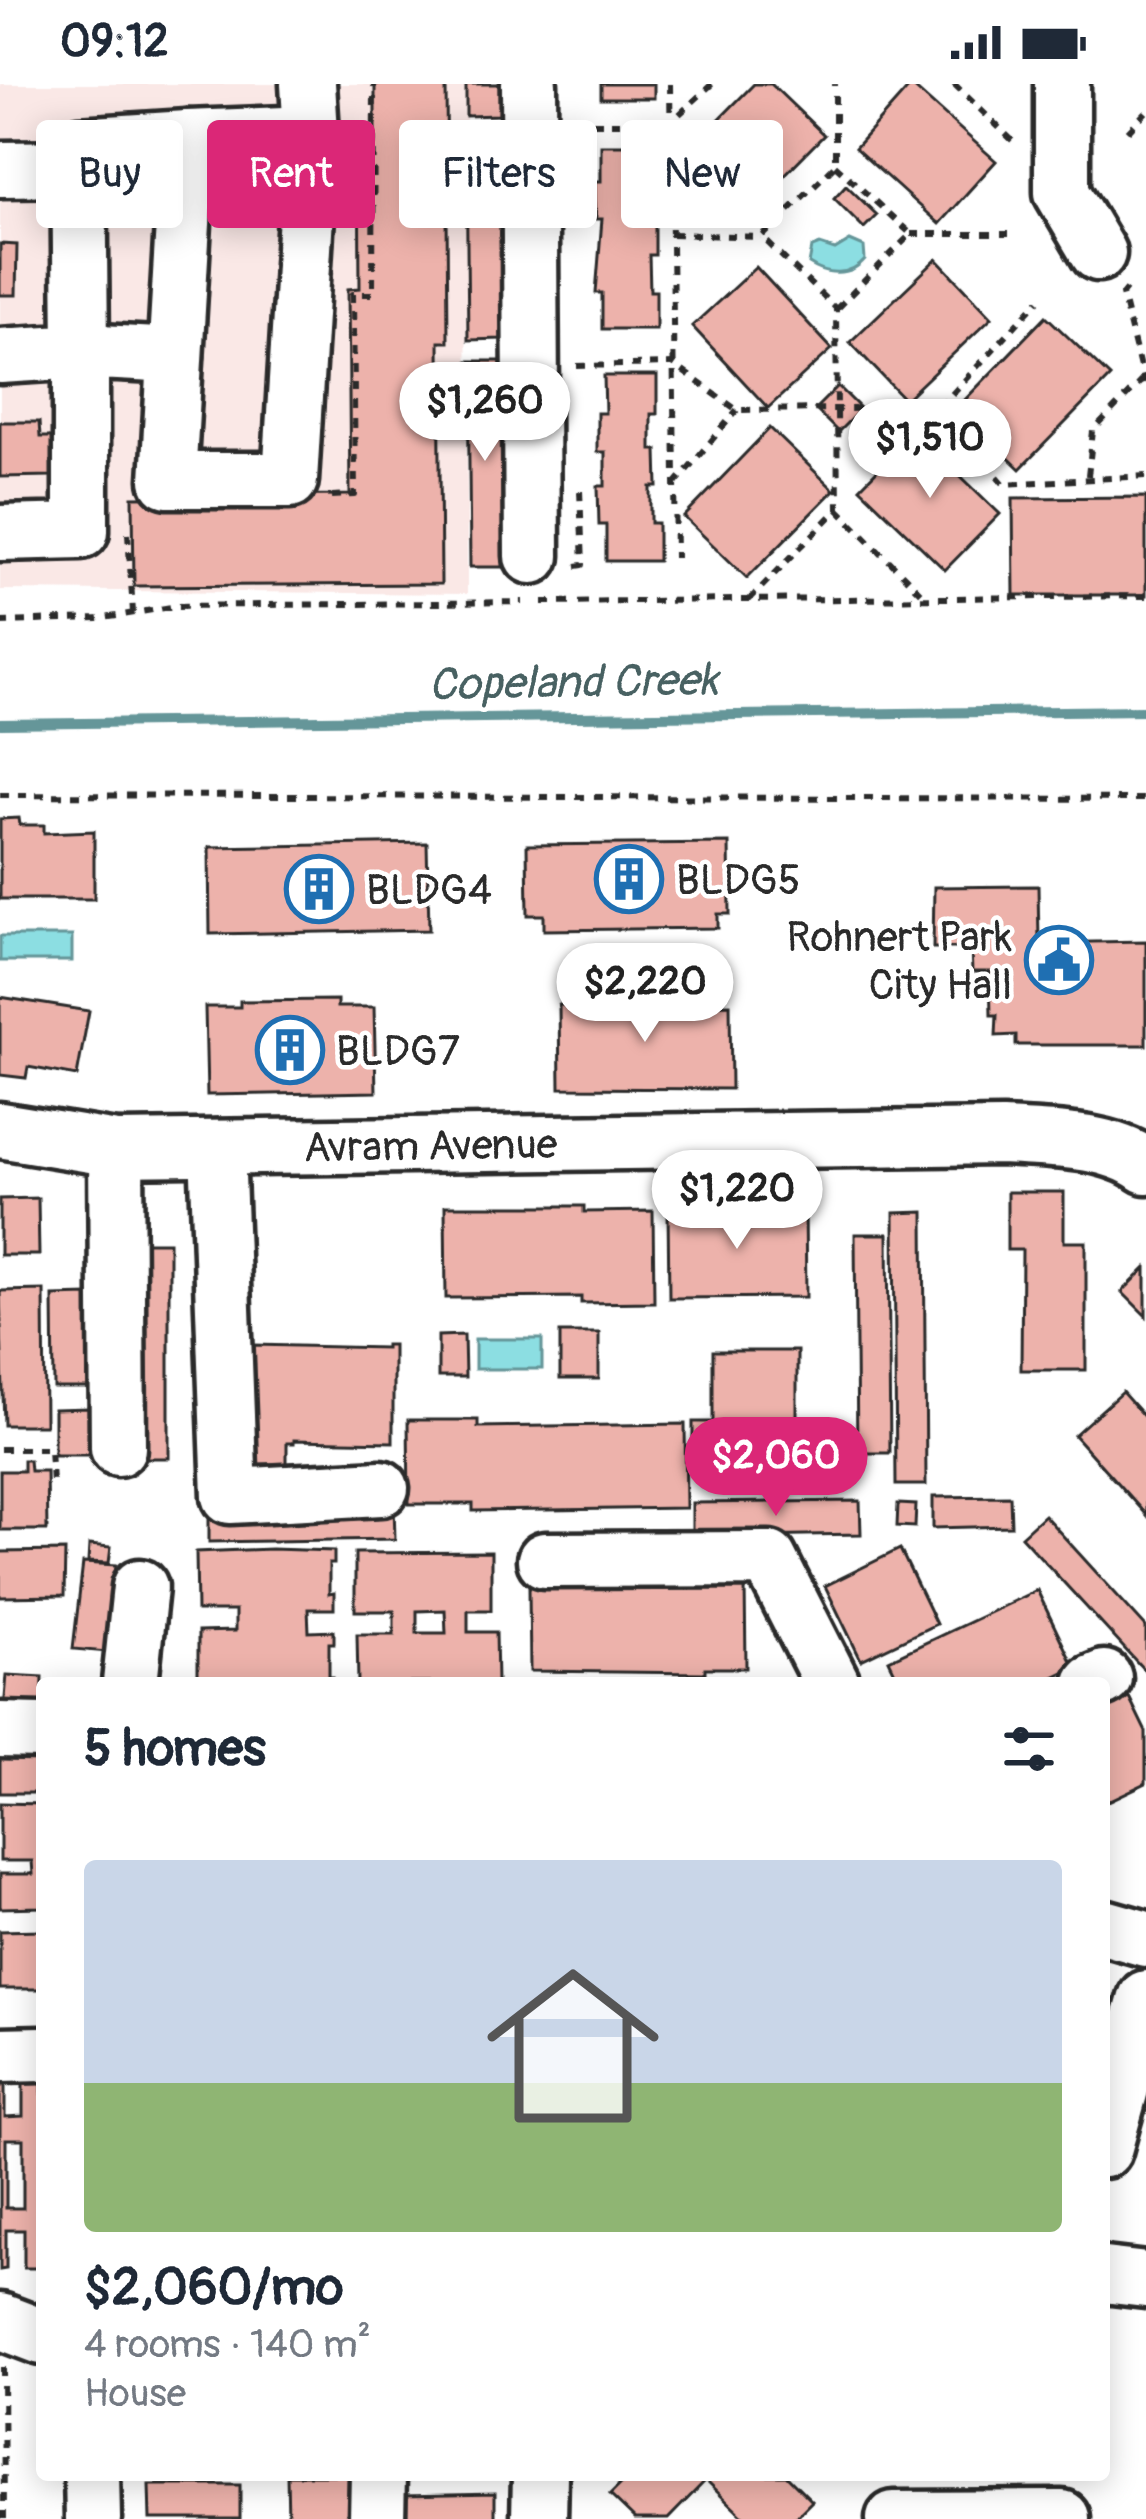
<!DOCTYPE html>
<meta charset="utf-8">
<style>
body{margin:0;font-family:Pangolin,sans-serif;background:#f2f2f3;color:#1f2937;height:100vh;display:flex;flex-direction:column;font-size:45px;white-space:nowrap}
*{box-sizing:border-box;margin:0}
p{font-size:39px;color:#747a83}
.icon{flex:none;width:66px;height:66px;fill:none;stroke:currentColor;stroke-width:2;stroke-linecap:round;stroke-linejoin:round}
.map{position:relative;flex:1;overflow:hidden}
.side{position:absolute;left:36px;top:1593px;width:1074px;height:804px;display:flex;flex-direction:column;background:#fff;border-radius:12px;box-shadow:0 6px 30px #0003}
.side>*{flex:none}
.hud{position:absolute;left:36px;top:36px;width:1074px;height:108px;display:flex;gap:24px}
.price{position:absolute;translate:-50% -102px;padding:0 27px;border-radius:42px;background:#fff;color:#222;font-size:39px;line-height:78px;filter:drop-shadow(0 3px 6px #0008)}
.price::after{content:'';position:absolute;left:50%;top:72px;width:36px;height:27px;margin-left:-18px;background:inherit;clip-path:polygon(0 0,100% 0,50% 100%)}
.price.active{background:#db2777;color:#fff}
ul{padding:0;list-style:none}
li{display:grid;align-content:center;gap:24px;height:636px;padding:0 48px}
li+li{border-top:3px solid #e0e1e3}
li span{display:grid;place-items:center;height:372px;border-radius:12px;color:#555}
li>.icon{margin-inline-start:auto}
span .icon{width:216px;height:216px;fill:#fffc;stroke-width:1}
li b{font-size:51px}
h2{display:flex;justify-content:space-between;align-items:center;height:144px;padding:0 48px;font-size:51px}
.pill{padding:0 42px;border-radius:12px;background:#fff;box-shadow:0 6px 30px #0003;font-size:42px;line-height:108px}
.pill.active{background:#db2777;color:#fff}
.status{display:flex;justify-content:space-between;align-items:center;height:84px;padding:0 60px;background:#fff;direction:ltr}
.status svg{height:33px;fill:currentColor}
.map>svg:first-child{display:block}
.built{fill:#fae8e6}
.water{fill:#8cdee2;stroke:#659699;stroke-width:3}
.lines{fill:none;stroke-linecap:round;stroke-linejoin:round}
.stream{stroke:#659699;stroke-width:10}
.building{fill:#edb2ab;stroke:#2b2b2b;stroke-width:3;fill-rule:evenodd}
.minor-casing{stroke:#2b2b2b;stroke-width:63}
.path{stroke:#2b2b2b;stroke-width:6;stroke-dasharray:9 9;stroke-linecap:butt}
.minor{stroke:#fff;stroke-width:54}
.labels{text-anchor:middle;stroke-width:9;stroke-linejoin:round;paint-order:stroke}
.poi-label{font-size:42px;fill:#2b2b2b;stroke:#fff;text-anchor:start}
.street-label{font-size:42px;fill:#2b2b2b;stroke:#fff}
.water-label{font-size:45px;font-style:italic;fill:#486162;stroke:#fff}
</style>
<div class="status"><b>09:12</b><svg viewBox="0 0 49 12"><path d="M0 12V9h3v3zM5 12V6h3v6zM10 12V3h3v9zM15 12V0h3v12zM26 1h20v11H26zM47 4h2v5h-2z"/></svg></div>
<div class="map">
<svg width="1146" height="2435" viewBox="0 0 1146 2435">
<rect width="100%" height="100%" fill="#fff"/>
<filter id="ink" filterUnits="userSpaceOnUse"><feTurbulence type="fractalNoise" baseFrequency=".00833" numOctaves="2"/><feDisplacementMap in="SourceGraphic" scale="24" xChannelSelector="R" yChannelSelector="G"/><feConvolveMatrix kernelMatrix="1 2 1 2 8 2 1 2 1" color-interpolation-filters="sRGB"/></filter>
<g filter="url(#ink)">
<path class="built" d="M0,0H466L467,510L0,506Z"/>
<g class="water">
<path d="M850,157L864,163L865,176C850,194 827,192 809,180L812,164L820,161L835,166Z"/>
<rect x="0" y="852" width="72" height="25"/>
<rect x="475" y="1255" width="67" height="30"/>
</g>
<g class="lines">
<path class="stream" d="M0,640L1146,626"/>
</g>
<g class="building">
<path d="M375,0H446L448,258H439L441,500L134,502L133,413L350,411L348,205L360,204L359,60H375Z"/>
<path d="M466,0H499V31L466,32Z"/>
<rect x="601" y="0" width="53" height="14"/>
<path d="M754,0H771L824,51L742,134L681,74Z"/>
<path d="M911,1L996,77L939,140L855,64Z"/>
<path d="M601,61H654V98H648L649,135H655V171H649L650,207H656V245H602V209H596L602,135H596L595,97H601Z"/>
<path d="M499,64L502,255L468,256L466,65Z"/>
<path d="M846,101L877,131L864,144L834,114Z"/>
<path d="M0,160L17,161L16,211H0Z"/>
<path d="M937,175L992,233L905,316L850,258Z"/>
<path d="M756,183L832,265L768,324L692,242Z"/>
<path d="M1046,232L1110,293L1020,385L957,324Z"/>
<path d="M468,277H501L503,483H470Z"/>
<path d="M604,292H657V330H651V366H657L658,403H651V439H658V477H606V441H599L598,402H605V368H597V329H605Z"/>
<path d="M838,302L861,325L838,348L815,325Z"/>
<path d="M0,338H39L40,353H52V392L0,393Z"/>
<path d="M770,344L834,406L747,494L684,433Z"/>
<path d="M915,348L1000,430L945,486L860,404Z"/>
<path d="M1146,413V511H1014L1013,414Z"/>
<path d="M19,734L20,741H44V749L94,747V815H0V735Z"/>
<path d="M427,759L429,846L210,850L209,763Z"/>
<path d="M729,759L730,830H718V844L544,846V831H528L527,761Z"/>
<path d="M1038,802L1039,859L1146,857V961H1016V951L996,952L997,931H991L990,888H972L971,864H933L934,803Z"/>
<path d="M0,913L89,927L77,992L28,983L26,994L0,991Z"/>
<path d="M690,914V921L730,920L731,1005L560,1004L559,921H595V915Z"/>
<path d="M337,916V923H374L376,1008L207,1011L205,923H240V917Z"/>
<path d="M1007,1108H1064V1158H1086V1286H1021L1022,1166H1007Z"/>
<path d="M38,1114L39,1171H0V1115Z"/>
<path d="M445,1122H584V1128L653,1127L654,1218L581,1219V1213L446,1214Z"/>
<path d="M805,1123L806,1213L669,1214L668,1124Z"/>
<path d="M924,1128L926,1401H896L894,1129Z"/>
<path d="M855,1150H888L890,1369H857Z"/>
<rect x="135" y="1158" width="34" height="216"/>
<path d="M1146,1184V1232L1122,1208Z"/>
<path d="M44,1206L45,1341H4L0,1207Z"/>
<path d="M88,1211V1304H54L53,1212Z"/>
<rect x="560" y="1249" width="39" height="46"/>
<path d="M464,1251L465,1293H438V1252Z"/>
<path d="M253,1261L385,1264V1261H393V1358L294,1356V1359H287V1380H253Z"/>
<path d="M713,1267H797V1337H812L813,1370L693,1371V1338H713Z"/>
<path d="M1122,1308L1146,1335V1431L1074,1351Z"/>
<path d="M89,1324V1371H54V1325Z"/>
<path d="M408,1336H478V1343L685,1340L686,1424L473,1427V1420H409Z"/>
<path d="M23,1376H29L30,1387H46L47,1446H0V1387H23Z"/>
<path d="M1010,1412L1011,1442L933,1444V1413Z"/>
<path d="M860,1417L861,1450L692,1453V1419Z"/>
<path d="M898,1420L916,1421L915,1443L897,1442Z"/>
<path d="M394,1421L395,1455L209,1458V1423Z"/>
<path d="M1044,1431L1146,1543V1588L1021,1452Z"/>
<path d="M89,1461L111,1463L109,1479L88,1478Z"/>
<path d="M271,1465L334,1467V1480H329V1510L334,1509V1525H308L309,1548L334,1547V1559H329V1593H333V1599H198V1548L235,1547V1527H197L196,1468Z"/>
<path d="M900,1465L936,1540L861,1576L825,1502Z"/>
<path d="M65,1467L64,1512L0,1513V1468Z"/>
<path d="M491,1468V1526H468V1548H496L497,1599H358L357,1550H394V1527H355V1469ZM445,1526L446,1549H417V1527Z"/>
<path d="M83,1479L116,1481L107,1568L73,1565Z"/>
<path d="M745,1500L746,1584H705V1589L530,1587L529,1503Z"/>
<path d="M1037,1506L1074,1583L1041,1599H900L889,1576Z"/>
<path d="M7,1591L43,1593L42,1628L4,1626Z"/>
<path d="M1129,1613L1146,1648V1699L1104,1719V1625Z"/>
<path d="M0,1671L40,1672V1709H0Z"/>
<path d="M0,1719L41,1720L42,1823L0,1824V1790H33L32,1777H0Z"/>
<path d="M42,1846V1905H0V1847Z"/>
<path d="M0,1993H5V2033L23,2032V1993H42V2184H24V2146H6V2185L0,2186ZM6,2055H23V2124H6Z"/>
<path d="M287,2391H353V2435H288Z"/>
<path d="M610,2391H786L812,2417L794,2435H746L706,2396L668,2435H635L610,2411L620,2401Z"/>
<path d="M149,2401H240V2435H150Z"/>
<path d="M495,2409V2435H405L404,2411Z"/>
</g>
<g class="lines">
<g class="minor-casing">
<g id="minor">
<path d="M529,0L532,472"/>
<path d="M1062,0V108L1098,169"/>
<path d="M188,54L311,49"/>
<path d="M0,85L80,84"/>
<path d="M0,272L81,267L79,61L188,54L168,396H290L311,49L308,0"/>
<path d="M0,449L81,447V267L175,272"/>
<path id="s1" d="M0,1046L116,1065L1002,1053C1047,1056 1108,1054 1146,1082"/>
<path d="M217,1064L230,1412L381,1404"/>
<path d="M116,1065L118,1364"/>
<path d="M545,1476L769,1475L832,1599"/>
<path d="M130,1599L140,1503"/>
<path d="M1092,1599L1104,1594"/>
<path d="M0,1646L42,1647"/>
<path d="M1104,1843L1146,1855"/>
<path d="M0,1971L42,1970"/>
<path d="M1104,2066L1146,1914"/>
<path d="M1104,2191L1146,2196"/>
<path d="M0,2237L42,2253"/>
<path d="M92,2391L93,2435"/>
<path d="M377,2435L378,2391"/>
<path d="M539,2435L540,2391"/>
<path d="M894,2435L1062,2434"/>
</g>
</g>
<g class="path">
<path d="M670,0L676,474"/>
<path d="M954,0L1014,58"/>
<path d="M575,39H670L712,0"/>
<path d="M1128,47L1146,28"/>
<path d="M835,81L911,150L836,225"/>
<path d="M672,150L762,153"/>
<path d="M911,150H1009"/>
<path d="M1126,205L1122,210L1146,308"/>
<path d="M577,282L673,280L737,326L939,324L1039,216"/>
<path d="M939,324L1004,400L1146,392"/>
<path d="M1088,392L1093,347L1144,294"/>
<path d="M675,400L737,326"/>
<path d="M332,412L355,411L353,210H373L374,0"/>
<path d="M838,425L924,512"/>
<path d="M128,449L133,529"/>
<path d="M576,482L583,481L580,406"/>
<path d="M749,516L838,425L836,225L762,153L835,81V0"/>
<path d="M543,518L1146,512"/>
<path d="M0,538L98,535L177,522L523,518"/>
<path d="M0,711L1146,715"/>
<path d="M0,1365H50L52,1398"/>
<path d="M3,2283L4,2435"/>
</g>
<use href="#minor" class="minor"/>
</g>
</g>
<defs>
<g id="building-ring" transform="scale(3.45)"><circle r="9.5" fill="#fff" stroke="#1f6fb2" stroke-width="1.5"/><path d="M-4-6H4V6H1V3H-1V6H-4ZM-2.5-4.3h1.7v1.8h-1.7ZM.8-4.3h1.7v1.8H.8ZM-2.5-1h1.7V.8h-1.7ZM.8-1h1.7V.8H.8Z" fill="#1f6fb2"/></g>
<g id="civic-ring" transform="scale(3.45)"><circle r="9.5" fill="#fff" stroke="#1f6fb2" stroke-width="1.5"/><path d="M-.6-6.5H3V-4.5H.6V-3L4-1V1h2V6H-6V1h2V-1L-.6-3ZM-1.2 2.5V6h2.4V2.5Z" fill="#1f6fb2"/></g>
</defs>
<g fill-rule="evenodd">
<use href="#building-ring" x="629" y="795"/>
<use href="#building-ring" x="319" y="805"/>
<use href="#civic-ring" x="1059" y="876"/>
<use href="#building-ring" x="290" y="966"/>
</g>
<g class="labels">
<g class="poi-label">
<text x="676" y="810">BLDG5</text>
<text x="366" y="820">BLDG4</text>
<text x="1012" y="867" text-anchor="end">Rohnert Park<tspan x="1012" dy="48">City Hall</tspan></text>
<text x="336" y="981">BLDG7</text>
</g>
<g class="street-label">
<text dy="15" stroke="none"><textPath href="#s1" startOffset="432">Avram Avenue</textPath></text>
</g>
<g class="water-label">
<text transform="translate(573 597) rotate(-1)" y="16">Copeland Creek</text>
</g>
</g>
</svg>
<b class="price" style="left:485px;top:380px">$1,260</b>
<b class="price" style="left:930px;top:417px">$1,510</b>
<b class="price" style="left:645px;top:961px">$2,220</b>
<b class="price" style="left:737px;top:1168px">$1,220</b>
<b class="price active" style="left:776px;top:1435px">$2,060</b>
<div class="hud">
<a class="pill">Buy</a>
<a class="pill active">Rent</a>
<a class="pill">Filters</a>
<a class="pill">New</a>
</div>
<section class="side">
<h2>5 homes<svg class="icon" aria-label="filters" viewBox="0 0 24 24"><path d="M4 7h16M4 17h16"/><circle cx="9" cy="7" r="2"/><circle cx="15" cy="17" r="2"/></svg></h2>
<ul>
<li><span style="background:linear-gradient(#c9d6e8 60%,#8fb573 0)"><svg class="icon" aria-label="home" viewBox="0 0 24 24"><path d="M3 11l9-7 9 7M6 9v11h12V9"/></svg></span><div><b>$2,060/mo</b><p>4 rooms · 140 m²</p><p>House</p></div></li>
</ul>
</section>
</div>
